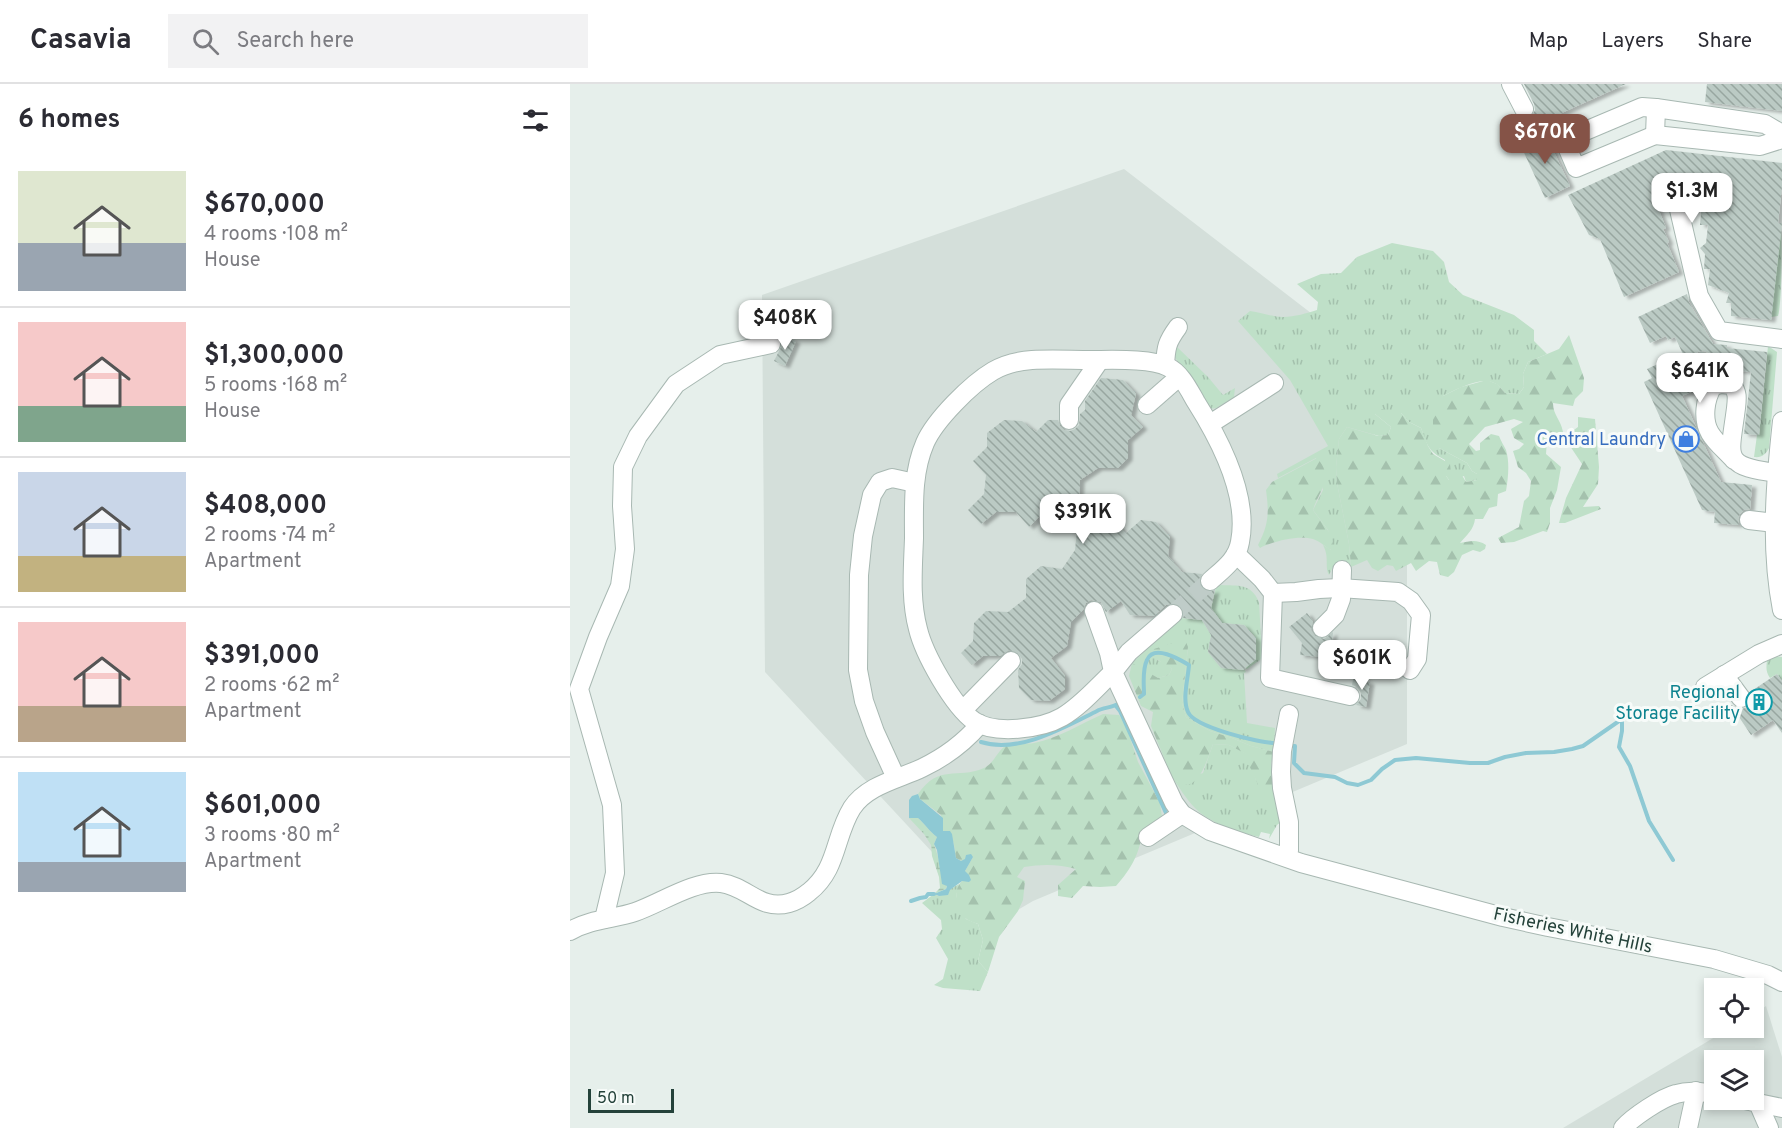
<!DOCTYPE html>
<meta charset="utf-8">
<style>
body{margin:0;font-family:Overpass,sans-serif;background:#f2f2f3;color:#2b2b33;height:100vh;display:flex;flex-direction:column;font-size:22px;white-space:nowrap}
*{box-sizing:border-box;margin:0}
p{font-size:20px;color:#7c7c81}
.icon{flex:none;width:33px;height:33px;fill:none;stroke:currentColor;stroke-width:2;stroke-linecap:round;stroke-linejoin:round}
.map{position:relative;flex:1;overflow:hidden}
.panel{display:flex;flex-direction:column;background:#fff;width:570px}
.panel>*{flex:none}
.fabs{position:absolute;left:1134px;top:894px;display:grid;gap:12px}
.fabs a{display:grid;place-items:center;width:60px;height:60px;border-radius:0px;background:#fff;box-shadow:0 3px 9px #0003;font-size:30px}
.scale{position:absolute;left:18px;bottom:15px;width:86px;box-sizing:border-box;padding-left:6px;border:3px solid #24423a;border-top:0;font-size:16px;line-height:21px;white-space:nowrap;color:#24423a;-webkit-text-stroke:4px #f7fbf9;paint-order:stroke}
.price{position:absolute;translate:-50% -51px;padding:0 14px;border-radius:12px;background:#fff;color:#222;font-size:20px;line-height:39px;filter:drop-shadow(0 2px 3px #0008)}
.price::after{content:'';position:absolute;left:50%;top:36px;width:18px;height:14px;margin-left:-9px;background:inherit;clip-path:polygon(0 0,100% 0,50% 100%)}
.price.on{background:#855347;color:#fff}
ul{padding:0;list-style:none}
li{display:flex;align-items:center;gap:18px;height:150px;padding:0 18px}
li+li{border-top:2px solid #e1e1e2}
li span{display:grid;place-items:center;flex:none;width:168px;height:120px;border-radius:0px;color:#555}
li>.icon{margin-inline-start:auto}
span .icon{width:72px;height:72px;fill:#fffc;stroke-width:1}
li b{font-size:26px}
h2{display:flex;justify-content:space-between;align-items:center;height:72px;padding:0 18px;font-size:26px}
header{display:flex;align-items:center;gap:36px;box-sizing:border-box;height:84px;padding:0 30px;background:#fff;border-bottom:2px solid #e1e1e2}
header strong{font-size:28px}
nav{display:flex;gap:33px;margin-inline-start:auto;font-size:21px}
.search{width:420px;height:54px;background:#f2f2f3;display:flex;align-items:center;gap:15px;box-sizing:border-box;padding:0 21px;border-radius:0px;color:#7c7c81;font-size:22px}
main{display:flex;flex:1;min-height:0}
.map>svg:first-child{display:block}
.built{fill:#d4dfda;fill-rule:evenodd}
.grass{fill:url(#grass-tufts)}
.forest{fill:url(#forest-firs)}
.wetland{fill:url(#wetland-marsh)}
.water{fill:#8ec9d4}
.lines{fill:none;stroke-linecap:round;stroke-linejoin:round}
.stream{stroke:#8ec9d4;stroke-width:4}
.building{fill:url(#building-back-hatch);filter:url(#shadow)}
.minor-tunnel{stroke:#bfccc8;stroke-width:18;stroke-dasharray:18 9;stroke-linecap:butt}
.minor-casing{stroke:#a8b8b2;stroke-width:20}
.minor{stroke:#fff;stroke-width:18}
.labels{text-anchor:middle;stroke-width:6;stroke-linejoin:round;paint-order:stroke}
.shop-label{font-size:18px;fill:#366cbe;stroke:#f7fbf9;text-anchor:end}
.culture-label{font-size:18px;fill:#0d838f;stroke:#f7fbf9;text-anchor:end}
.street-label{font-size:18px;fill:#24423a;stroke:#f7fbf9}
</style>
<header>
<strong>Casavia</strong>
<div class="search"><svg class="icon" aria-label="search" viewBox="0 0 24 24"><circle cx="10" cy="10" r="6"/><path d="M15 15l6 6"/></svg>Search here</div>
<nav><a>Map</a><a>Layers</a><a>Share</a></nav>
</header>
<main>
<section class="panel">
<h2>6 homes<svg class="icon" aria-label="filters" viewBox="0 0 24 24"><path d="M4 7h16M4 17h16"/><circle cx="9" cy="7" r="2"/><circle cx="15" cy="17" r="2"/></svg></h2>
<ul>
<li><span style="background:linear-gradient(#dfe7d0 60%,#9aa5b1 0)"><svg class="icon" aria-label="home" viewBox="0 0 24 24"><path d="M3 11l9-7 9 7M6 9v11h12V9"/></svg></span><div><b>$670,000</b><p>4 rooms · 108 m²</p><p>House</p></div></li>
<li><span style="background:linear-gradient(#f6c9c9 70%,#7fa58c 0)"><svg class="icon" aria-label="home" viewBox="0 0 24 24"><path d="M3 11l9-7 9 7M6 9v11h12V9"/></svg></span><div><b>$1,300,000</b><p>5 rooms · 168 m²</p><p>House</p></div></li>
<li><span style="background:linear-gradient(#c9d6e8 70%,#c2b280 0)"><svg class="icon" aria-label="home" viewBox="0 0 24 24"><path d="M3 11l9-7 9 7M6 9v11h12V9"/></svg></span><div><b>$408,000</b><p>2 rooms · 74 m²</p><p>Apartment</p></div></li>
<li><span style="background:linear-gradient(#f6c9c9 70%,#b9a48a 0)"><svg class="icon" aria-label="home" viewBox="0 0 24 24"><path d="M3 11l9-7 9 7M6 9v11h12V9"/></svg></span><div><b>$391,000</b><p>2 rooms · 62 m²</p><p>Apartment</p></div></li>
<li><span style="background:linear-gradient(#bfe0f5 75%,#9aa5b1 0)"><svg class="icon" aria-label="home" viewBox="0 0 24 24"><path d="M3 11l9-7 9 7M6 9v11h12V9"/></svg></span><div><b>$601,000</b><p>3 rooms · 80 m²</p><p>Apartment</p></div></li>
</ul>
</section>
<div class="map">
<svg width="1212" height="1044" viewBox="0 0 1212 1044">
<defs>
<pattern id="grass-tufts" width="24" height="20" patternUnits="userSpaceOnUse" patternTransform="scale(1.5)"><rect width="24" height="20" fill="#bfe0c8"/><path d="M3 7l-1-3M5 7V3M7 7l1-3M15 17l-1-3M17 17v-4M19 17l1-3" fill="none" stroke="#a4c1ad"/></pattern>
<pattern id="forest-firs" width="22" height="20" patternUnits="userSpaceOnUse" patternTransform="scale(1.5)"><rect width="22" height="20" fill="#bfe0c8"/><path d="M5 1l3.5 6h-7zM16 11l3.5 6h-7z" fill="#a4c1ad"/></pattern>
<pattern id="wetland-marsh" width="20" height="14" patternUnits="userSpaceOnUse" patternTransform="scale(1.5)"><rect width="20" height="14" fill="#bfe0c8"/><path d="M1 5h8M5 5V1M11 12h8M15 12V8" fill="none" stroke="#a4c1ad"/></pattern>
<pattern id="building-back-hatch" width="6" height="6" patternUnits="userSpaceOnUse" patternTransform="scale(1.5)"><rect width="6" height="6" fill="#bbcac4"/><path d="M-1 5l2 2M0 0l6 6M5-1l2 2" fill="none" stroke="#98a6a0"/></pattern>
<filter id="shadow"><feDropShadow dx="4.5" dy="2.5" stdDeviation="1.5" flood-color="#0004"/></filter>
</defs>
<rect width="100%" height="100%" fill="#e6efeb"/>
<g class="built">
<path d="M554,85L776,256L837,462V660L463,817L427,838L195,588L192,211Z"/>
<path d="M1196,922L1212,973V1044H993L1160,944H1184V930ZM1144,976H1184V1016H1144Z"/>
</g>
<g class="grass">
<path d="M1211,143C1212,157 1212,220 1208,232L1201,233Z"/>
<path d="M822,159L863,167L874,178L879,198L893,211L944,231L964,246V257L977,270L958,278L953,290L954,303L949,310L935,309C931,305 929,301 924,299C910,292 886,306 873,312L869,364L897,379L902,387L907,390V396L896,398L894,392L880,397L876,392L875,376C858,367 857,361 851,344L839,338L831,329L805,330L821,343L818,351L809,352L777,343L769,355L766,383L767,399L779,460L781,483L765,479L759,491C754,483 760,474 753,461L761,466L758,446L743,426L753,406L746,374L708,394L707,390L758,362L720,296L668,237L680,227C689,228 696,231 704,232C718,235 734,230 747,226L748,218L727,200L751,190L771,189L787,173Z"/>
<path d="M606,262L638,293L653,311L665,304L664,313L646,324L640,325L604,272Z"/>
<path d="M1198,262L1207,268L1199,364C1196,370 1192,374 1184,373L1187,351H1189Z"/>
<path d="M651,501C668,502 681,499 689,518L692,571L690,576L677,585L675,584L686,574V554L674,541L652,539L641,524L646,503Z"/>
<path d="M611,534L632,536L641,551L638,568L651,584L674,585L676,588L674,589L677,639L705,644L704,668L681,662L662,654L640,647L616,633L612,619L618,563L587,576L595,579L602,585L599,591L588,594L564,582L562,579Z"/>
<path d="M1203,572L1212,573V597L1207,590L1200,594C1196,588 1196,584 1197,577Z"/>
<path d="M643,660L659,661L677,670L686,696L703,699L713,736L707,741L699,755L700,750L691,748L689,753C668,748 641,740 625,724C616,715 609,703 602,693L608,698L633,689Z"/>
<path d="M389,800L386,812L396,835L408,840L413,856L408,877L418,888L410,907L373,904L364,901L373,895L378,875L366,854L372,845L371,836L352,819L364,810L369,812Z"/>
</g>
<g class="forest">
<path d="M999,251L1014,294L1013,307L1005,315L1003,322L983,319C983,331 991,336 993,348L987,354L977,357L976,370L991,383L987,406L980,424V439L977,448L973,447L944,458L931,459L928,454L949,443L954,417L959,412L961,397L956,389L948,383L943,367L949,365L954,360L944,354L941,345L953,338L944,335L915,343L899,360L906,367L910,366V359L921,350L929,352C931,357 934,362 936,366C940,379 938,395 936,407L928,410L927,422L919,424L913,435H905C904,445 897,451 890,459C900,457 907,455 916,461L915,465L910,468L903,466L892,471L884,488L878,493L870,491L867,478L859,477L846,487L841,479L826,487L823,482L817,481L808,487L802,484L797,476L781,483L779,460L767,399L766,383L769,355L777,343L808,352L818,351L821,343L805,330L812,325L831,329L839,338L851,344L858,362L863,370L880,380L881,389L876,392L879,396L884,395L890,388L896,398L907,396V390L902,387L897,379L869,364L863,355V325L873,312L891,303L917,296L927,300L935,309L949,310L954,303L953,290L958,278L989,265Z"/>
<path d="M1008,333L1025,335L1029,383L1028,400L1013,423L1029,422L1031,425L995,439H989L996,414L1012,380L996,356L1001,348L1008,343Z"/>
<path d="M747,374C765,394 749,406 743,426C751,438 763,448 763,463L760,466C755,462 749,457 743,455C728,451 704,457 690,464L688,461C699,440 699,429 696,406L702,398Z"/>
<path d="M612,556L616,558L618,563L612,619L616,633L640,647L662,654L681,662L704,668L701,679L703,699L700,704L690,705L679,681L676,670L659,661L643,660C637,676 626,718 602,693L581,642L583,628L571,622L559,592L562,579L588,594L599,591L602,585C595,579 588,578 583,570L584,565Z"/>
<path d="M533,630L549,631L557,645L568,678L590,719L592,733L573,748C568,772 562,784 546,802L530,803L513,802L502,814L488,812V801L506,785C489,780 472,780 454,783L447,793L455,797L453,816L448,827L429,853L418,888L408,877L413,856L408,840C403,838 398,837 394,833C385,826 383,805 392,797H397L395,787L403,773L391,777L386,774C384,763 385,751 373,747L371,731L350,715L348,710C370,679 386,696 414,684C425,679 427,666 437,661C444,657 456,661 464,659C489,654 510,640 533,630Z"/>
</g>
<path class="wetland" d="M339,734H348C355,740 359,747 367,753L364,760L377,802L376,805L364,810L370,804L369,793L362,772L361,761L354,750Z"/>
<path class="water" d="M348,710L350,715L373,734V747H380L382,750L386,774L391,777L395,775L396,771L401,770L403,773L395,787L399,791L401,796L399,798L392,797L380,806L378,811L369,812L364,810L376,805L377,802L372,800L367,766L364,760L367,753C359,747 355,740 348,734H339V716L342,712Z"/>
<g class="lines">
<g class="stream">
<path d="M570,613L574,610C574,600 572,586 577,576C584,560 609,575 619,581C618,595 612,615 618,628C624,643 689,659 705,659"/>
<path d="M546,622L550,627L596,729"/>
<path d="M1052,636V647L1049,663L1060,682L1079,737L1103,776"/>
<path d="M411,658C449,670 495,643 527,627C534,623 543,624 549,619"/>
<path d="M721,662H725L724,679L734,689L765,693L777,699L788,701L801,696L812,685L825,676L846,674L900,679H918L935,673L956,669L984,668L1002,665L1013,662L1052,635"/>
<path d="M341,817L350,814L356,813L358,810H364"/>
</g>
</g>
<g class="building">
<path d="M954,0H1056L967,40L964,34L953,39L952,36L960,35L965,26L964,20Z"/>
<path d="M1137,0H1212V27L1135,18Z"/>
<path d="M975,49L1000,102L975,114L950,60Z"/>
<path d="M1096,66L1212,79V102L1208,139H1212L1201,236L1161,232V219H1156L1159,209L1138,201L1140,185H1134L1135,170L1130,164L1136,159L1138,141H1130L1133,107L1104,102L1083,112L1096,144L1093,145L1099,158L1097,159L1109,188L1054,213L1030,155L1019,151L998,111Z"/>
<path d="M1117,210L1119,218L1143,260L1157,261V264L1197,268L1189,351L1174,350L1181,288L1152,285L1154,271L1143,276L1139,269L1134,267L1128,268L1123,271L1121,276L1122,282L1130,302V304L1112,312L1151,398L1182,401L1180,425L1174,426L1170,430L1168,435L1169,441L1144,439L1145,428L1132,426L1074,298L1082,294L1077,285L1090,279L1094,289L1117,279L1105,253L1098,256L1096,252L1080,259L1068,233Z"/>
<path d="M216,253L226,257L215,282L204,277Z"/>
<path d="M531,294L553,296L566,310L561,331L573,343L558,356V374L548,384H528L510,396L509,418L523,435H541L556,449L571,436L586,438L600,453L598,472L612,488L632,490L629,499L632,505L637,508L645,506L641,524L652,539L674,541L686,555V575L673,586L651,584L638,568L641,551L632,536L613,534L614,527L611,522L606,519L596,521L584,532L560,531L551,517L536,528L531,518L521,516L516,519L513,526L501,538L497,562L481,574L495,592V605L479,617L461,616L449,604L448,586L452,580V575L448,569L439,566L430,572H413L402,581L391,569L403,557L404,539L416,527L438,528L456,514V495L471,482L492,485L505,466L507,446L494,429L475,427L459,443L446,428H426L411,440L398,426L414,410L416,391L403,377L417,363V349L434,336L452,337L466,348L478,336H488L490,342L494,346L500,347L505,345L509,341L510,330L515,326V317Z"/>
<path d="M737,529L743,537L741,546L745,552L754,555L763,548L761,574L730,571L732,559L719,543Z"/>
<path d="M1207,590L1212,597V649L1203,636L1181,651L1161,621L1172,625L1177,623L1181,618L1180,608Z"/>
<path d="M783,595L800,598L796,623L786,621L791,615V609L787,603L782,601Z"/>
</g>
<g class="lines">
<path class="minor-tunnel" d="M603,530L640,497"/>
<g class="minor-casing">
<g id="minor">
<path d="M941,0L954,25"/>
<path d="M1212,50L1195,40L1086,24L1085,51L1190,62L1212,55"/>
<path d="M1085,51L1006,84L994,56L1072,23L1086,24"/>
<path d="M1107,117L1129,212L1149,247L1212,255"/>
<path d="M1132,278L1143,302"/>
<path d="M595,281C596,263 597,258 608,243"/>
<path d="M577,321L609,293"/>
<path d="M499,336V321L530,276"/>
<path d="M1212,337C1205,400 1200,464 1212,526"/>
<path d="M640,340L704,299"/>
<path d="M1164,376C1156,367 1146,359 1140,349C1132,335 1135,315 1143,302L1151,300L1162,301C1168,308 1167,315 1166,324C1160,373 1150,382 1207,389"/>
<path d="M1179,436L1205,439"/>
<path d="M666,470L692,495L703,509L700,594L780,612"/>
<path d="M703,509L726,508L749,505L770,504L828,508L841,517L851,531L847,575L840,586"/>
<path d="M524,527L539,569L543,588C527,603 511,622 492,633C471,645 425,651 404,637C383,622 354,570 348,545C340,515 343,484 344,454C344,422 342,389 355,359C365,336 401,300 423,287C435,280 448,277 462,276C482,275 501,276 521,276C541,276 581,274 598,283C611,289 619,306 626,318C650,356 679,412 670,458C667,476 652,486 640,497"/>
<path d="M603,530L559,568L543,588L604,719L612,730L640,747L731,779L933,833L978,843L1144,875L1198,891L1212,898"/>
<path d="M752,544L765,531L771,515L772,486"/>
<path d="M1154,591L1171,614"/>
<path d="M1135,603L1189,570L1212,560"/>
<path d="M393,626L441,577"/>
<path d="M719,630L712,667L711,688L712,704L719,738V767"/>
<path d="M326,694L305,648L294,617L288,586L289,491L293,452L302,411L310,398L322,394L345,399"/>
<path d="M578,753L612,730"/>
<path d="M34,835L45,789L42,721L9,605L28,553L50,502L55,465L52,422L53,383L68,352L106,300L150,271L201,260"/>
<path d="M0,847C21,835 44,835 65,828C91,819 124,796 151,799C177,802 190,827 219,819C226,817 233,813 239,808C268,785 264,753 282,724C297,701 329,695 352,684C375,673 393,660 410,640"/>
<path d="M1175,1016L1188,1019L1199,1044"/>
<path d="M1188,1019L1212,1024"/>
<path d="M1053,1044C1063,1033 1091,1014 1106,1010C1119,1006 1132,1008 1144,1010"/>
<path d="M1118,1044L1126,1007"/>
</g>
</g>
<use href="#minor" class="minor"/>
</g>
<defs>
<g id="shop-ring" transform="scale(1.35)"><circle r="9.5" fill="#f7fbf9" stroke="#3f7fe0" stroke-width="1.5"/><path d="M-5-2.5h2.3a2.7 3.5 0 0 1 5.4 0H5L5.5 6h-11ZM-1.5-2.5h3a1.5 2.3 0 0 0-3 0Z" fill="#3f7fe0"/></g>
<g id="building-ring" transform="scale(1.35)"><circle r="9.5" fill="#f7fbf9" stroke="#0f9aa8" stroke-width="1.5"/><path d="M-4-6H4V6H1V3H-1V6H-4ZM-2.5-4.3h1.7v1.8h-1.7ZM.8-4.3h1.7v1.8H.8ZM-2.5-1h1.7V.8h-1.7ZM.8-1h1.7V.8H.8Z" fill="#0f9aa8"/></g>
</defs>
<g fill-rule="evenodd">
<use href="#shop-ring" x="1116" y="355"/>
<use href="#building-ring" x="1189" y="618"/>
</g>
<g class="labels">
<g class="shop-label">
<text x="1096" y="361">Central Laundry</text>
</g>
<g class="culture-label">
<text x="1170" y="614">Regional<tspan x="1170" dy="21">Storage Facility</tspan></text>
</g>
<g class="street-label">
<text transform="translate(1003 846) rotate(12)" y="6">Fisheries White Hills</text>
</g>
</g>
</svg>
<div class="fabs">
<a><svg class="icon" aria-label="locate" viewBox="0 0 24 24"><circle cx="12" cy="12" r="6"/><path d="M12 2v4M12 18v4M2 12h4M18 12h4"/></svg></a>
<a><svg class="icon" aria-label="layers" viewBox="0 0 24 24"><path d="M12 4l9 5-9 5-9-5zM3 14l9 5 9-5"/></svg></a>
</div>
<div class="scale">50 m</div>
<b class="price on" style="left:975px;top:81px">$670K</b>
<b class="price" style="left:1122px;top:140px">$1.3M</b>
<b class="price" style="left:215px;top:267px">$408K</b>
<b class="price" style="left:1130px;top:320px">$641K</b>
<b class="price" style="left:513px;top:461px">$391K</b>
<b class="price" style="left:792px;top:607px">$601K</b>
</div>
</main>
